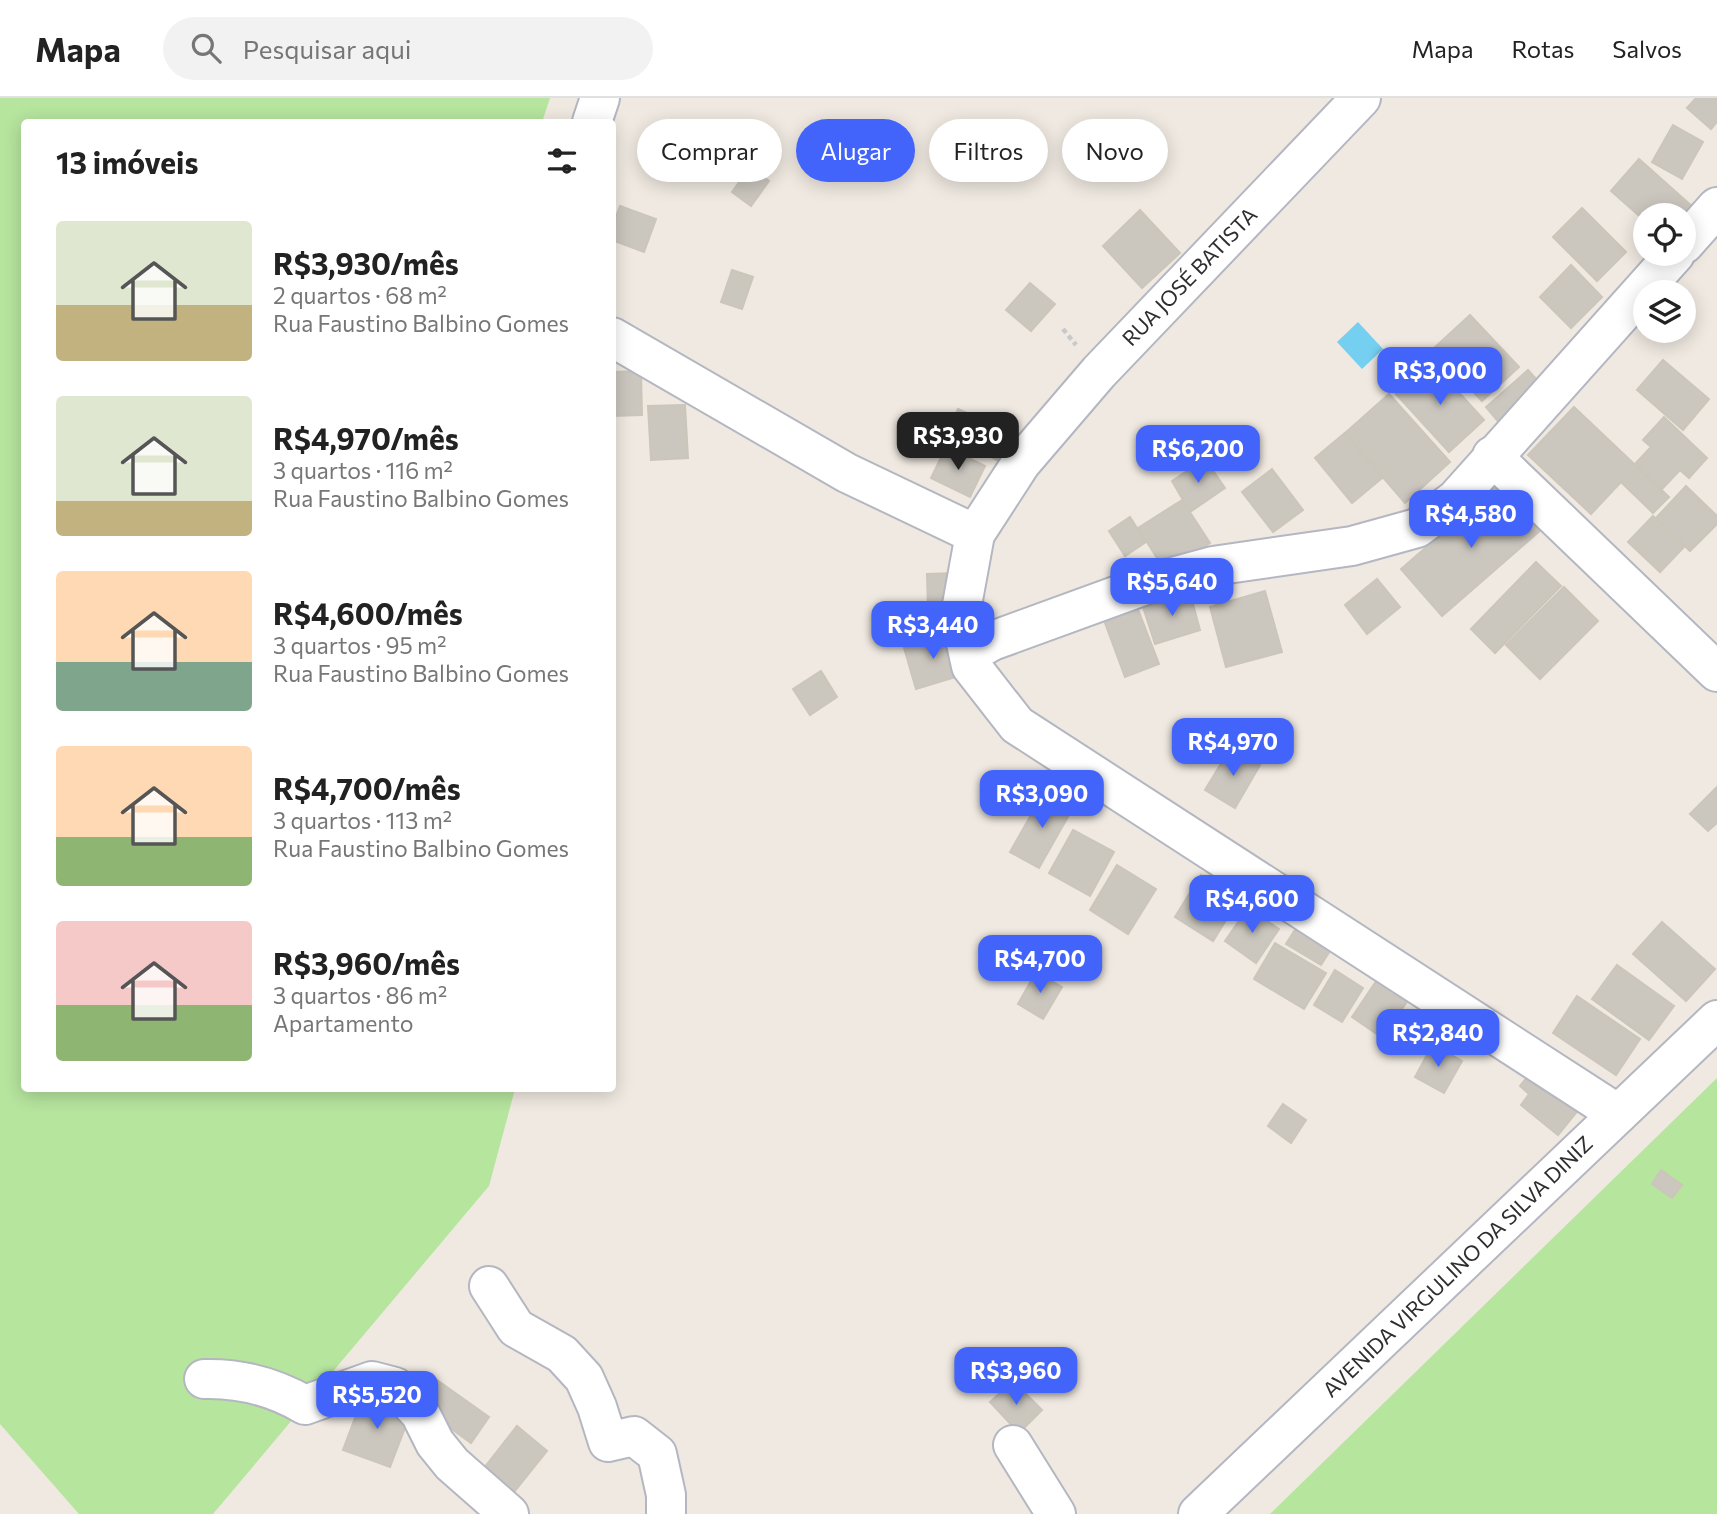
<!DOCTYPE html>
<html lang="pt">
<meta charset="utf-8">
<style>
body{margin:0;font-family:Commissioner,sans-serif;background:#f2f2f2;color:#222;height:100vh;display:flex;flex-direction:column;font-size:26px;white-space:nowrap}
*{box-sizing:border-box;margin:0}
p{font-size:23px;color:#767676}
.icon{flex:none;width:38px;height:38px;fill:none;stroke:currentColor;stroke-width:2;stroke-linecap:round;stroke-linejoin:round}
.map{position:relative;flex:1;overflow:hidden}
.panel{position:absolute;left:21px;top:21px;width:595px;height:973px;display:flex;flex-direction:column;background:#fff;border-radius:7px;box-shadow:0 4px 18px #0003}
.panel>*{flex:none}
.guide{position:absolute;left:637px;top:21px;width:665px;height:63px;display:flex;gap:14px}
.controls{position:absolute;left:1633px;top:105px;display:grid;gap:14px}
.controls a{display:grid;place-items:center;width:63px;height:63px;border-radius:50%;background:#fff;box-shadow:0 4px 18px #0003;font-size:35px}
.price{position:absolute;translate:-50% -60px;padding:0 16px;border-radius:14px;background:#4264fb;color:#fff;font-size:23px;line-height:46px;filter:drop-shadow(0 2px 4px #0008)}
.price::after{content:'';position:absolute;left:50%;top:42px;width:21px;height:16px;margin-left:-10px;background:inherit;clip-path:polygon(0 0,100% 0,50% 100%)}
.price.active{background:#222;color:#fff}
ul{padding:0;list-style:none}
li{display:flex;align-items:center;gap:21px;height:175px;padding:0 35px}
li span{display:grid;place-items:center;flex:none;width:196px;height:140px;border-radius:7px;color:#555}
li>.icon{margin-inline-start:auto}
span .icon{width:84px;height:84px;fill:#fffc;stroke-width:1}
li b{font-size:30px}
h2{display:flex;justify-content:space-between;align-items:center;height:84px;padding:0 35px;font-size:30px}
.tag{padding:0 24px;border-radius:32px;background:#fff;box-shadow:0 4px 18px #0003;font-size:24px;line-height:63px}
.tag.active{background:#4264fb;color:#fff}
header{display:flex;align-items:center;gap:42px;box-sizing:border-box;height:98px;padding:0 35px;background:#fff;border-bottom:2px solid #e0e0e0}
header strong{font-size:33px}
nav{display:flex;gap:38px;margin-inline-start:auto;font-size:24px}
.search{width:490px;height:63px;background:#f2f2f2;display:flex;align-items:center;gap:18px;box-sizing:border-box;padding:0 24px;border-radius:38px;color:#767676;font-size:26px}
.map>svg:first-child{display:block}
.green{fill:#b6e59e}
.water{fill:#75cff0}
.building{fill:#cbc7bf;stroke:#cbc5ba;stroke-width:2}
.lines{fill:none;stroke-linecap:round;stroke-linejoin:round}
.minor-casing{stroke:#b4b7c1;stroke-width:42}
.path{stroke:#c9c9c9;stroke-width:4.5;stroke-dasharray:5 3.5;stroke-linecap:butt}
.minor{stroke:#fff;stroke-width:38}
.labels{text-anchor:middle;stroke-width:5;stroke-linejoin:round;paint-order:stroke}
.street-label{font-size:21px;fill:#2e2e2e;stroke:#fff}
</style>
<header>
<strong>Mapa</strong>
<div class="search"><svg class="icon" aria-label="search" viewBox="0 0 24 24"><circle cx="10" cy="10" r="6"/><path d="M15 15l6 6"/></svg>Pesquisar aqui</div>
<nav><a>Mapa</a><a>Rotas</a><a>Salvos</a></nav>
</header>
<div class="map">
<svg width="1717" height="1416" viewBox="0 0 1717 1416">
<rect width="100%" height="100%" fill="#efe9e1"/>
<g class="green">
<path d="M0,0H550L542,24H24V990L515,991L489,1088L213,1416H79L0,1326Z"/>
<path d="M1717,980V1416H1270Z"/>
</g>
<path class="water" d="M1358,224L1383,251L1362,271L1337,244Z"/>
<g class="building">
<path d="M1696,0H1717V24L1711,31L1687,10Z"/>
<path d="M1673,27L1703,44L1682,81L1652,64Z"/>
<path d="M1639,61L1693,109L1684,120V117H1645V123L1611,93Z"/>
<path d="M750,69L769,83L751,108L732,94Z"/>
<path d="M620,108L656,121L644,154L612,142V129Z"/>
<path d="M1582,110L1626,154L1597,183L1553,139Z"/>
<path d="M1140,112L1180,155L1142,190L1103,148Z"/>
<path d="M1571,167L1602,199L1571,230L1540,199Z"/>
<path d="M732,172L753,179L742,211L721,204Z"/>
<path d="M1030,185L1055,206L1031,233L1006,212Z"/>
<path d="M1470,217L1519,269L1482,303L1433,251Z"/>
<path d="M1663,262L1709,301L1683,332L1637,292Z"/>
<path d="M1431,264L1484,322L1449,354L1396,296Z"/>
<path d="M1528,272L1545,291L1502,328L1486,309Z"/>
<path d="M641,273L642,317L612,318V274Z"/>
<path d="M1389,296L1450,364L1405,405L1345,335Z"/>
<path d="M685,307L688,360L651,362L648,308Z"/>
<path d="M1574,309L1669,399L1653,415L1621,384L1591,416L1528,357Z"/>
<path d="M958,311L1009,334L997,362L946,338Z"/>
<path d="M1664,319L1707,360L1689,380L1680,372L1662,391L1635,366L1651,349L1643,342Z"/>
<path d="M1345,335L1382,380L1352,405L1315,360Z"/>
<path d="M946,349L985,368L970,399L931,380Z"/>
<path d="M1205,361L1225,390L1190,414L1172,383Z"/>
<path d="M1272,371L1303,412L1273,434L1242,394Z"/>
<path d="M1500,385L1541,432L1442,518L1401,471Z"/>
<path d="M1686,388L1717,418V426L1690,453L1656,420Z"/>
<path d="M1182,402L1210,445L1166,474L1138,430Z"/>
<path d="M1653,418L1684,449L1660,474L1628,444Z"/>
<path d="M1130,419L1146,444L1125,458L1109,433Z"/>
<path d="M1536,464L1561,488L1495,555L1471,531Z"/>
<path d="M954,475L955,513L928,514L927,476Z"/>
<path d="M1377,481L1400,509L1367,536L1345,507Z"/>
<path d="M1564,489L1598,523L1540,581L1506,547Z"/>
<path d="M1265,493L1282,554L1226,569L1210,509Z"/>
<path d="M1190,495L1200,532L1155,546L1143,509Z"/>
<path d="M1134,501L1159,566L1125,579L1101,514Z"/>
<path d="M950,535L962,577L916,591L904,550Z"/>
<path d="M821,573L837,599L810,617L793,591Z"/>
<path d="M1231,649L1260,667L1235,710L1205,692Z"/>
<path d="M1717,689V725L1708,733L1690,716Z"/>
<path d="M1044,694L1073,710L1039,770L1010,754Z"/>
<path d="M1073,732L1114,754L1090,798L1049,775Z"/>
<path d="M1117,767L1156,791L1128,836L1090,812Z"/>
<path d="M1201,777L1239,801L1213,843L1175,819Z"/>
<path d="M1248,810L1279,831L1256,865L1225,843Z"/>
<path d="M1300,824L1335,845L1321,867L1286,846Z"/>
<path d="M1662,824L1715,871L1686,903L1633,856Z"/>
<path d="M1275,845L1326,875L1304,911L1254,881Z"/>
<path d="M1617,867L1674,908L1649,942L1592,901Z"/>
<path d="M1335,872L1363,890L1342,924L1314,907Z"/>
<path d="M1036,874L1062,889L1043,921L1018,906Z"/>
<path d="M1377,882L1407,904L1381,939L1352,919Z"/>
<path d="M1577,898L1640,941L1616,977L1553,935Z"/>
<path d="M1433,946L1462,963L1444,995L1415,979Z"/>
<path d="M1533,972L1580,1010L1558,1037L1521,1007L1529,996L1520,988Z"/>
<path d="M1283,1006L1306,1022L1291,1045L1268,1028Z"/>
<path d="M1661,1072L1682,1087L1672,1100L1652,1086Z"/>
<path d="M437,1282L489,1319L471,1345L419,1307Z"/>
<path d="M1013,1283L1042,1312L1019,1335L990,1304Z"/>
<path d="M364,1296L411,1314L390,1369L343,1352Z"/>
<path d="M517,1328L547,1353L514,1394L484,1370Z"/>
</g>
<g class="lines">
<g class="minor-casing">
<g id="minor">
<path d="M1361,0L1099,274L1021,365L975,436L960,518L971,568L1017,627L1618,1016"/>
<path d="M592,24L600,0"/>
<path d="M1684,146L1717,109"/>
<path d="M612,239L847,375L975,436"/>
<path d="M1492,358L1717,574"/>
<path d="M969,556L992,543L1154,484L1213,468L1352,448L1417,430L1456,401L1675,156"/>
<path d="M489,1188L516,1230L562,1256L584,1280L597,1309L608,1344L634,1338L657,1356L666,1397V1416"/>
<path d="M204,1281C239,1280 274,1289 305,1307L372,1283L395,1289L420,1315L435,1345L452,1366L509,1416"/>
<path d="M1013,1347L1056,1416"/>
<path d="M1198,1416L1717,922"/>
</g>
</g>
<path class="path" d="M1063,231L1076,247"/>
<use href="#minor" class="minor"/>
</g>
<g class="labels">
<g class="street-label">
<text transform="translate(1190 179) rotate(-46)" y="7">RUA JOSÉ BATISTA</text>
<text transform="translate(1458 1169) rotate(-44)" y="7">AVENIDA VIRGULINO DA SILVA DINIZ</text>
</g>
</g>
</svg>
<div class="controls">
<a><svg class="icon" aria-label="locate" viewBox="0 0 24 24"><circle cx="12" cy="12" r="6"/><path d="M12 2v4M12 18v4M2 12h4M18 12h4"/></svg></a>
<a><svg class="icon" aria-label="layers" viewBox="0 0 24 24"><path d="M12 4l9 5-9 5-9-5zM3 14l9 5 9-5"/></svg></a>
</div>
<b class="price" style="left:1440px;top:309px">R$3,000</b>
<b class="price active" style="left:958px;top:374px">R$3,930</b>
<b class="price" style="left:1198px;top:387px">R$6,200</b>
<b class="price" style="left:1471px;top:452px">R$4,580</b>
<b class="price" style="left:1172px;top:520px">R$5,640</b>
<b class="price" style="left:933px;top:563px">R$3,440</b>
<b class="price" style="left:1233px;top:680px">R$4,970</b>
<b class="price" style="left:1042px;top:732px">R$3,090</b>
<b class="price" style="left:1252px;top:837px">R$4,600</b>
<b class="price" style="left:1040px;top:897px">R$4,700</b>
<b class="price" style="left:1438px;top:971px">R$2,840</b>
<b class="price" style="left:1016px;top:1309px">R$3,960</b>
<b class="price" style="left:377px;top:1333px">R$5,520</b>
<div class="guide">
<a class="tag">Comprar</a>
<a class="tag active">Alugar</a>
<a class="tag">Filtros</a>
<a class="tag">Novo</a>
</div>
<section class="panel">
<h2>13 imóveis<svg class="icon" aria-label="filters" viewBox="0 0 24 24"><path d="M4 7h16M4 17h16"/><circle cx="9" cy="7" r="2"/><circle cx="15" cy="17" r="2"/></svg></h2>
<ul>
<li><span style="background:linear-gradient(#dfe7d0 60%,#c2b280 0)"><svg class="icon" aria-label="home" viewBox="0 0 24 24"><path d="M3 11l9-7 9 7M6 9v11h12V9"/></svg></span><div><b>R$3,930/mês</b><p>2 quartos · 68 m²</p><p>Rua Faustino Balbino Gomes</p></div></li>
<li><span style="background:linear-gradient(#dfe7d0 75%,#c2b280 0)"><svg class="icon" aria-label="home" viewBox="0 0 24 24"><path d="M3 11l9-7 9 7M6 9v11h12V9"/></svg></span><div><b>R$4,970/mês</b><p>3 quartos · 116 m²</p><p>Rua Faustino Balbino Gomes</p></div></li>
<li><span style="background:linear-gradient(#ffd9b3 65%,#7fa58c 0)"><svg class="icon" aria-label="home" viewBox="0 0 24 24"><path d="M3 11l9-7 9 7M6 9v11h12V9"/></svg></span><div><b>R$4,600/mês</b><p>3 quartos · 95 m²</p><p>Rua Faustino Balbino Gomes</p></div></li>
<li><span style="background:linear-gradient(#ffd9b3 65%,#8fb573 0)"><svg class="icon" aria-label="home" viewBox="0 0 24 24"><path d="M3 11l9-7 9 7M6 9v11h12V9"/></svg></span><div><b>R$4,700/mês</b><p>3 quartos · 113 m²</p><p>Rua Faustino Balbino Gomes</p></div></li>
<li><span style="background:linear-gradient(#f6c9c9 60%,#8fb573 0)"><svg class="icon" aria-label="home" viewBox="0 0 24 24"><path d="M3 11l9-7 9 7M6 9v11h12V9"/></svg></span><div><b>R$3,960/mês</b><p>3 quartos · 86 m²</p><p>Apartamento</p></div></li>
</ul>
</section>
</div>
